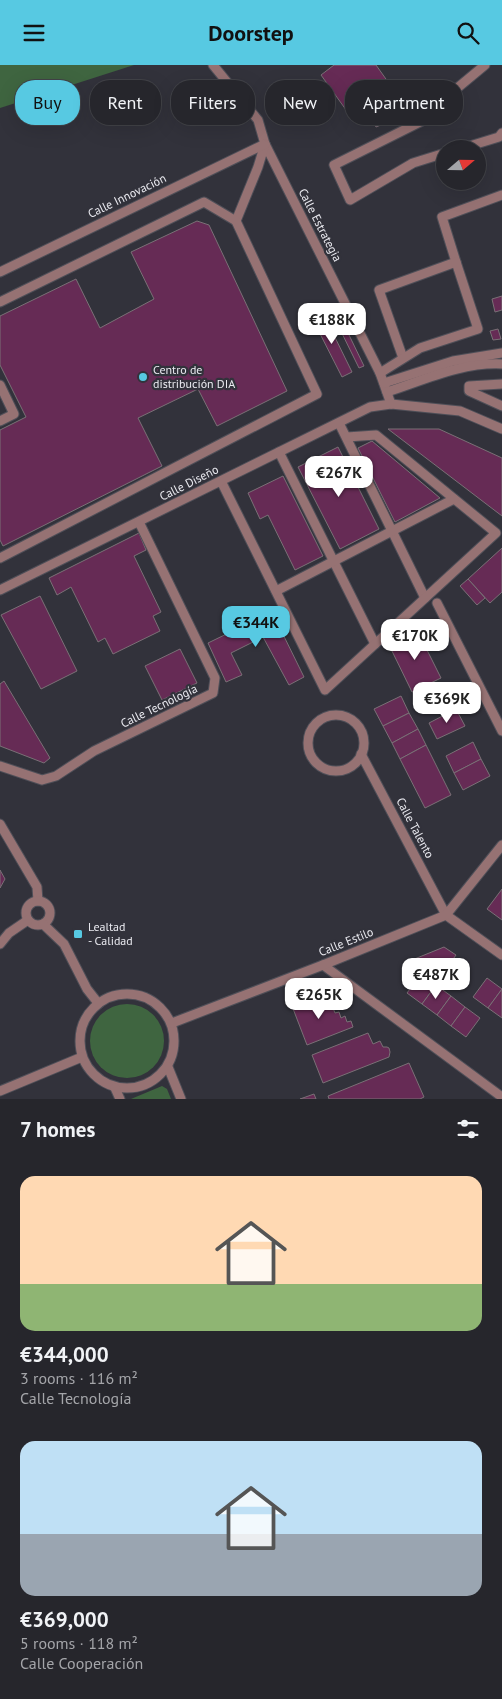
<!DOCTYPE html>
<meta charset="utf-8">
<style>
body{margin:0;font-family:"PT Sans",sans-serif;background:#323238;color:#f1f3f6;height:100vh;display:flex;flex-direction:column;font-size:19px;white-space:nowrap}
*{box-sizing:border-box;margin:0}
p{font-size:16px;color:#a4a5a9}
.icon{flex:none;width:28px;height:28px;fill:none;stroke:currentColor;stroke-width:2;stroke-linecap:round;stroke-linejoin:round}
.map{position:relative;height:1034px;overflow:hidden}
.side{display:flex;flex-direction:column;background:#26262c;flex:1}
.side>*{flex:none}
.banner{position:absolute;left:15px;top:15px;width:472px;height:45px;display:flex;gap:10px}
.needle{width:32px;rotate:70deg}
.fabs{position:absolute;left:436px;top:75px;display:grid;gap:10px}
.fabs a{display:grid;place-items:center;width:50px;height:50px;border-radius:50%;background:#26262c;box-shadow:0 5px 20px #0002,0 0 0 1px #424348;font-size:25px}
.price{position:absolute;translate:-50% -42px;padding:0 11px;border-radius:10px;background:#fff;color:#222;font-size:16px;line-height:32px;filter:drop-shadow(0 1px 2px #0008)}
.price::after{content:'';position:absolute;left:50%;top:30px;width:15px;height:11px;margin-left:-8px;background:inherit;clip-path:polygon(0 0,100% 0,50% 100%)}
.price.on{background:#57c9e2;color:#111}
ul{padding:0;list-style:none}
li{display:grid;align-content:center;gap:10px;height:265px;padding:0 20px}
li span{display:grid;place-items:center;height:155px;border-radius:15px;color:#555}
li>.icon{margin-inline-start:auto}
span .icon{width:90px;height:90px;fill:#fffc;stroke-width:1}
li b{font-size:21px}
h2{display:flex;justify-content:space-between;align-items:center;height:60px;padding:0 20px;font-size:21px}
.pill{padding:0 18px;border-radius:20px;background:#26262c;box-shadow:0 5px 20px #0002,0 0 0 1px #424348;font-size:18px;line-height:45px}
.pill.on{background:#57c9e2;color:#111}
header{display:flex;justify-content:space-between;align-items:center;height:65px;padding:0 20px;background:#57c9e2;color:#111;font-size:22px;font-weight:800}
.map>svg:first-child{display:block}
.green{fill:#3f6540}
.building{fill:#662b55;stroke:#7a7076}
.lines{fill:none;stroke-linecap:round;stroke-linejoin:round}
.minor-casing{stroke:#4f4f58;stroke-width:11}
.minor{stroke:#967273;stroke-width:9}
.poi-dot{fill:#57c9e2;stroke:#32323b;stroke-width:2}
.labels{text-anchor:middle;stroke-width:4.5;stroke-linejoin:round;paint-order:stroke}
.street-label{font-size:12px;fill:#eaeaf0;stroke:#32323b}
.poi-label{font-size:12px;fill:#eaeaf0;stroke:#32323b;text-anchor:start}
</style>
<header><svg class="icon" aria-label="menu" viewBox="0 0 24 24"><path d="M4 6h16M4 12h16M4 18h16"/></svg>Doorstep<svg class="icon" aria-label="search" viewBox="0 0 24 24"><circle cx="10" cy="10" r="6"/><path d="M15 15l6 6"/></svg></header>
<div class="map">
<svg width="502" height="1034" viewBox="0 0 502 1034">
<rect width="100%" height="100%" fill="#32323b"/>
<g class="green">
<path d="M0,0H134L0,43Z"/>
<circle cx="127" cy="976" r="37"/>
<path d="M162,1021L167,1024L171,1034H131Z"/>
</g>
<g class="building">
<path d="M334,0H376L410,48L376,62L370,50L354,56L321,10Z"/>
<path d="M197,156L209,160L287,326L217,361L198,324L138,353L162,401L3,481L0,475V365L26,352L0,300V251L76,214L100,263L154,234L131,187Z"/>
<path d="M502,231V245L495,247L492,234Z"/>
<path d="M335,241L364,301L359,303L330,244Z"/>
<path d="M323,248L352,307L342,312L312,253Z"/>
<path d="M498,264L501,274L493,275L490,266Z"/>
<path d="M388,364H439L502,393V451Z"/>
<path d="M372,376L440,433L395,457L358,383Z"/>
<path d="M338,382L379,464L340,484L298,402Z"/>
<path d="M283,411L323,491L295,505L268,450L260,454L248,428Z"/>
<path d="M139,468L146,485L134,491L161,547L153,551L160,566L113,589L105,573L98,577L71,522L57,530L49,513Z"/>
<path d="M502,483V527L490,538L468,514Z"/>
<path d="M468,514L485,533L477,540L460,521Z"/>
<path d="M40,531L77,606L41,624L1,550Z"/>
<path d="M272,547L304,612L289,620L263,572L231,588L242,610L226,617L208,578Z"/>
<path d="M415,561L441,613L412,627L391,584Z"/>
<path d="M180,584L197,618L162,635L145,601Z"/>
<path d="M4,616L50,693L44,698L0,681V619Z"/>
<path d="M401,631L409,648L383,661L374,644Z"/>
<path d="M456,644L465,661L437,674L429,658Z"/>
<path d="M409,648L418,664L392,678L383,661Z"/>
<path d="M418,664L426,680L400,694L392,678Z"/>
<path d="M473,677L481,694L454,708L446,691Z"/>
<path d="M426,680L451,730L425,743L400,694Z"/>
<path d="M481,694L490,711L463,725L454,708Z"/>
<path d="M0,805L5,814L0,823Z"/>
<path d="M502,824V855L487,844Z"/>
<path d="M444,882L456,890L439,914L412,895Z"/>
<path d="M421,909L436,920L422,939L407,928Z"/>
<path d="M487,913L502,924L488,943L473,932Z"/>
<path d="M436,920L451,931L437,950L422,939Z"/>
<path d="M502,924V953L488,943Z"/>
<path d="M451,931L465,942L451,961L437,950Z"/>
<path d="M314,933L322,934L324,940L327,938L330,944L333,943L335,948L339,947L341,953L345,951L347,957L351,956L353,962L307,980L292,941Z"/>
<path d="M465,942L480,953L466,972L451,961Z"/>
<path d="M368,968L373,979L380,976L383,982H387L389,983L390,987L389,992L323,1018L312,990Z"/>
<path d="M409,998L424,1032L420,1034H329L328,1031Z"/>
<path d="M314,1029L316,1034H300Z"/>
</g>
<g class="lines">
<g class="minor-casing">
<g id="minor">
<path d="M213,0L258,55L265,79L380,308L391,339"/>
<path d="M460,84L499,72L502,68"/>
<path d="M445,88L413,98L350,135L334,100L424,55L438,39L485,0"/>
<path d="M236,156L258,102L265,79"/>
<path d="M0,207L265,79"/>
<path d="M0,237L204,137L236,156L317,329L0,493"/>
<path d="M403,293L379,225L456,197L442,152L502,130"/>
<path d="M380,308L420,283L478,264L456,197"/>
<path d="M384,318L453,296L502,288"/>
<path d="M502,319L469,321V326L502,341"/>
<path d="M0,320L14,349L0,356"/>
<path d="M387,327C424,315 462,297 502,299"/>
<path d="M339,358L425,533"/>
<path d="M279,387L375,579"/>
<path d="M221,416L325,625L496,468L376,370L347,372"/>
<path d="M0,525L370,342L391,339L460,346L502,364"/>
<path d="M276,526L454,434"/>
<path d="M437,538L502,666"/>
<circle cx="336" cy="678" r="28"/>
<path d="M361,689L446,850L502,890"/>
<path d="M0,701L42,715L56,711L94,686L213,628L215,613L139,457"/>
<path d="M0,759L37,822L38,836"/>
<circle cx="38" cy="848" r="12"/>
<path d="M43,859L64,879L87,924L98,938"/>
<path d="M0,879L9,868L28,855"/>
<path d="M323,900L502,1032"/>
<circle cx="127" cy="976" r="47"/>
<path d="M172,958L323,900L446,850L502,780"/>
<path d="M168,1002L181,1034"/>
<path d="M115,1023L120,1034"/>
<path d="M0,1026L82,992"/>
</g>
</g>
<use href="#minor" class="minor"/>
</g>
<g class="poi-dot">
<circle cx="143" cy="312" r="5"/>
<rect x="73" y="864" width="10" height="10" rx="2.5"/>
</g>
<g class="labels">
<g class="street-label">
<text transform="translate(127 131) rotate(-26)" y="4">Calle Innovación</text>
<text transform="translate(320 160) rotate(63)" y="4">Calle Estrategia</text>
<text transform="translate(189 418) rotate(-27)" y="4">Calle Diseño</text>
<text transform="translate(159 641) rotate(-26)" y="4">Calle Tecnología</text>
<text transform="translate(415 763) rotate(62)" y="4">Calle Talento</text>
<text transform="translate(346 877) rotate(-22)" y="4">Calle Estilo</text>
</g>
<g class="poi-label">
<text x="153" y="309">Centro de<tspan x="153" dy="14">distribución DIA</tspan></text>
<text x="88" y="866">Lealtad<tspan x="88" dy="14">- Calidad</tspan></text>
</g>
</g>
</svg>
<div class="fabs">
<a><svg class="needle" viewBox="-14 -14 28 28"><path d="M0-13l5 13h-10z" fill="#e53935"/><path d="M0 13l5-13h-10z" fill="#a4a5a9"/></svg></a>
</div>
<b class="price" style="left:332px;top:280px">€188K</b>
<b class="price" style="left:339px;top:433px">€267K</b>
<b class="price on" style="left:256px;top:583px">€344K</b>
<b class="price" style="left:415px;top:596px">€170K</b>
<b class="price" style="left:447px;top:659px">€369K</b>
<b class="price" style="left:436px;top:935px">€487K</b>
<b class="price" style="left:319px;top:955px">€265K</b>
<div class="banner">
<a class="pill on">Buy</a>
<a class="pill">Rent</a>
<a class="pill">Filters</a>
<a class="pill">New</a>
<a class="pill">Apartment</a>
</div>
</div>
<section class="side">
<h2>7 homes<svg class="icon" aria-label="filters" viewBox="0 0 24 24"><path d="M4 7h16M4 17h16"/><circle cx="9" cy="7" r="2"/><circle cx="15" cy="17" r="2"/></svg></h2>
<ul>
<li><span style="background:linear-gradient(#ffd9b3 70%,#8fb573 0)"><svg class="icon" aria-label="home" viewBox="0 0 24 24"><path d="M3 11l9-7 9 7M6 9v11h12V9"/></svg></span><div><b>€344,000</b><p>3 rooms · 116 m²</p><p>Calle Tecnología</p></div></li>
<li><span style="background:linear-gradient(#bfe0f5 60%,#9aa5b1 0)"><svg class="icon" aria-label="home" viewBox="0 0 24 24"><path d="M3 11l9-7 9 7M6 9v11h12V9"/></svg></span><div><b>€369,000</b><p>5 rooms · 118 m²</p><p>Calle Cooperación</p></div></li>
</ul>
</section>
